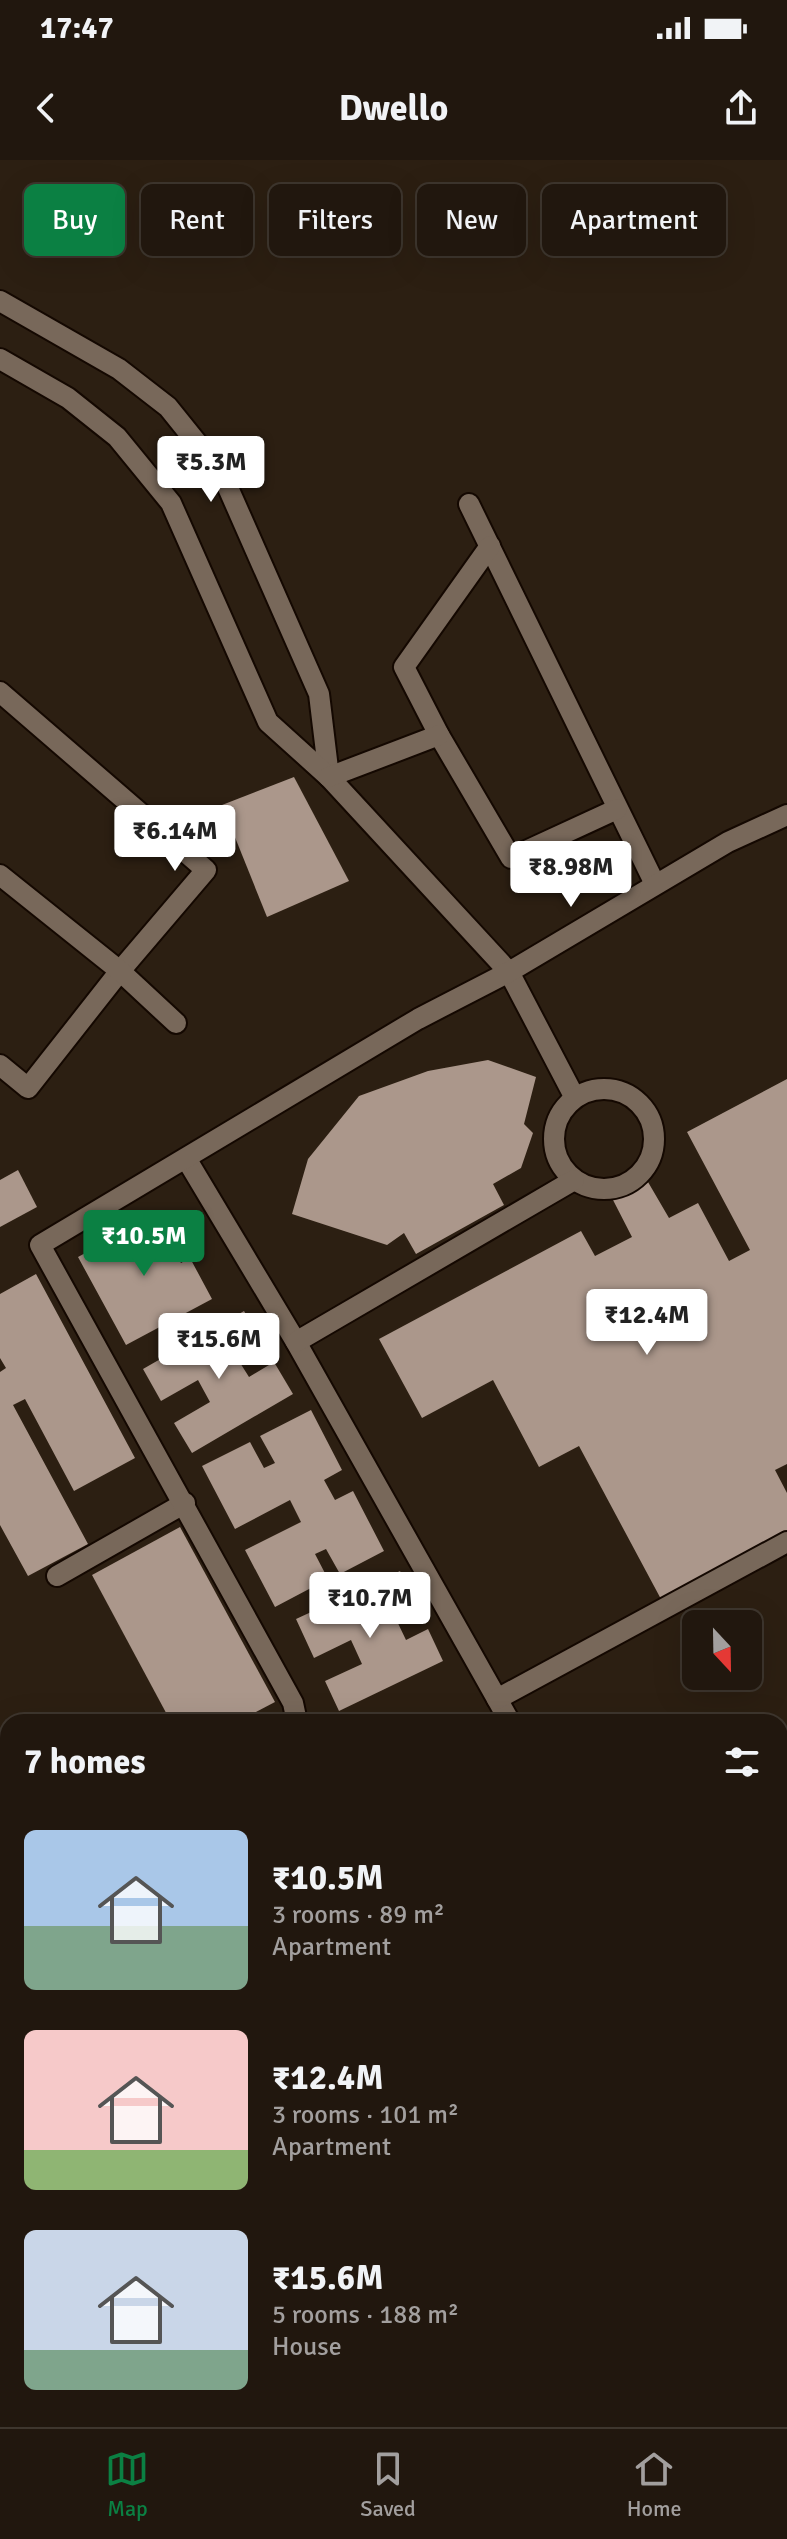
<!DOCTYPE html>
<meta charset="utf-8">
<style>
body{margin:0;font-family:Signika,sans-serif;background:#292017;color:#f1f3f6;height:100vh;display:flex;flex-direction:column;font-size:30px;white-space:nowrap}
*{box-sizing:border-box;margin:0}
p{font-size:26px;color:#a29f9e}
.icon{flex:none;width:44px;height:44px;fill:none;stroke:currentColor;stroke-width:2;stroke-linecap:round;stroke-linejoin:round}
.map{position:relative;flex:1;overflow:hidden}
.sheet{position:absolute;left:0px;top:1554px;width:788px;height:714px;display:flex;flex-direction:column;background:#21170e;border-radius:24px 24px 0 0;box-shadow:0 8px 32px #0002,0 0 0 2px #3e362e}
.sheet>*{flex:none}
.hud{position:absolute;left:24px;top:24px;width:740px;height:72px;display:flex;gap:16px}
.needle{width:52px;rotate:158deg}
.fabs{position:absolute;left:682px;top:1450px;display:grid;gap:16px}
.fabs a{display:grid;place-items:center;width:80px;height:80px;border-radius:12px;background:#21170e;box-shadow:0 8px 32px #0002,0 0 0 2px #3e362e;font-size:40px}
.price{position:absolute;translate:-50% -68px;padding:0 18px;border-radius:8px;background:#fff;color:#222;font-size:26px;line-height:52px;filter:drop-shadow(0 2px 4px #0008)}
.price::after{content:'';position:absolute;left:50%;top:48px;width:24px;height:18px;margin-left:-12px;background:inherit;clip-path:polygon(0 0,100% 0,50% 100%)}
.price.current{background:#0b8043;color:#fff}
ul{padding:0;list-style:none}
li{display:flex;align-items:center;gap:24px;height:200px;padding:0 24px}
li span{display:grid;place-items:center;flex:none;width:224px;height:160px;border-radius:12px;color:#555}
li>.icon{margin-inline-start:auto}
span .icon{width:96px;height:96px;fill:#fffc;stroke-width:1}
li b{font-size:34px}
h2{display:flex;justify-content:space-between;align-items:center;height:96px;padding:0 24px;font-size:34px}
.tag{padding:0 28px;border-radius:12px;background:#21170e;box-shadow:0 8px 32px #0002,0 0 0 2px #3e362e;font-size:28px;line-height:72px}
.tag.current{background:#0b8043;color:#fff}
.status{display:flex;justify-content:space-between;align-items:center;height:56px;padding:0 40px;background:#21170e;direction:ltr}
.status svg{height:22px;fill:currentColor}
header{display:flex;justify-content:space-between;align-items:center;height:104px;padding:0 24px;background:#21170e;font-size:36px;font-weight:800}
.tabs{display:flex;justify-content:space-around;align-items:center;height:112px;border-top:2px solid #3e362e;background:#21170e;font-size:22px;color:#a29f9e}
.tabs a{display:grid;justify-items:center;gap:4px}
.tabs .current{color:#0b8043}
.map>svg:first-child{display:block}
.building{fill:#ab978b}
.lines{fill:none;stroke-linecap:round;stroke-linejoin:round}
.minor-casing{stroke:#140801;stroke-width:24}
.minor{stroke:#78685a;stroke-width:20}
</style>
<div class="status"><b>17:47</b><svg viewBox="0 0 49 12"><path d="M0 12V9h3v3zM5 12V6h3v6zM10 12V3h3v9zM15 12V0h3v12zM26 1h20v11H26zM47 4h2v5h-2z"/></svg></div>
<header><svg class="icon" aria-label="back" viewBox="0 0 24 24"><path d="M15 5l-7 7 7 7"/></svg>Dwello<svg class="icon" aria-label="share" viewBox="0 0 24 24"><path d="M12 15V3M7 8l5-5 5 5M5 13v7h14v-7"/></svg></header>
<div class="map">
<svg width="787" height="2267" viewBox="0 0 787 2267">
<rect width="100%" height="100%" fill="#2c1f12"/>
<g class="building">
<path d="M294,617L349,721L267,757L222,645Z"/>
<path d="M488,900L536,917L524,964L533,973L521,1008L493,1024L504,1045L416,1094L404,1073L387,1085L292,1054L308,999L359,936L428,911Z"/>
<path d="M787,919V1304L775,1310L787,1333V1374L662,1441L579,1286L539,1307L493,1220L422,1258L379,1179L581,1071L595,1096L632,1077L613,1040L648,1022L669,1058L698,1043L729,1101L750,1090L687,972Z"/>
<path d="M18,1010L37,1047L0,1067V1020Z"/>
<path d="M164,1050L183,1086L174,1091L181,1103L190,1098L212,1139L126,1185L78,1097Z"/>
<path d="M36,1114L135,1298L74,1331L25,1239L13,1245L88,1384L28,1416L0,1365V1212L6,1208L0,1198V1134Z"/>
<path d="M244,1151L263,1183L237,1198L249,1217L274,1202L293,1234L192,1293L174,1263L210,1242L198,1220L161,1241L143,1209Z"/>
<path d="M311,1250L342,1310L324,1320L335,1340L353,1331L384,1391L340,1414L326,1389L315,1394L328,1419L275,1447L245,1390L301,1362L290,1340L235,1369L202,1306L250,1282L264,1308L275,1303L260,1276Z"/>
<path d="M180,1367L275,1542L237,1562H171L92,1415Z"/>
<path d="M400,1411L416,1444L394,1455L406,1480L428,1469L443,1501L339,1551L325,1521L362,1504L351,1480L314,1498L296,1459Z"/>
<path d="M8,1623V1680L0,1672V1631Z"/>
<path d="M0,1685L8,1693L0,1701Z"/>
<path d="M780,1869L787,1881V1909L780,1913Z"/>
</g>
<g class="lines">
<g class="minor-casing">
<g id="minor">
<path d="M0,141L119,209L168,247L222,314L319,534L329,617"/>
<path d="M0,199L68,238L117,277L171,343L268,562L329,617L509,812L575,938"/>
<path d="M469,344L655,724"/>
<path d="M490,386L404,507L439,575L511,698L617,649"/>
<path d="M0,532L206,710L120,811L28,928L0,905"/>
<path d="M329,617L439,575"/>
<path d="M0,715L120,811L176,863"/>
<circle cx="604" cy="979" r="50"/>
<path d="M187,1000L296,1182L510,1562"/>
<path d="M296,1182L574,1020"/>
<path d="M57,1416L185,1343"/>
<path d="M497,1539L787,1382"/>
<path d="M297,1562L293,1543L40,1085L418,859L509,812L728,682L787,655"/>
<path d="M0,1602L8,1609"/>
<path d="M780,1789L787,1786"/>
</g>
</g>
<use href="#minor" class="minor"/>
</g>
</svg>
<div class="fabs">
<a><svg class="needle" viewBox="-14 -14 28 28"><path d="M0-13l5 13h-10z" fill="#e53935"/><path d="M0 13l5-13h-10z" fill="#a29f9e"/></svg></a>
</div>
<b class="price" style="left:211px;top:344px">₹5.3M</b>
<b class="price" style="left:175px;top:713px">₹6.14M</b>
<b class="price" style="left:571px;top:749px">₹8.98M</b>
<b class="price current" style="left:144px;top:1118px">₹10.5M</b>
<b class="price" style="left:647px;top:1197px">₹12.4M</b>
<b class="price" style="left:219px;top:1221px">₹15.6M</b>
<b class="price" style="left:370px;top:1480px">₹10.7M</b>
<div class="hud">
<a class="tag current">Buy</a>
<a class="tag">Rent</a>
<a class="tag">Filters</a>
<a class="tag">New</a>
<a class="tag">Apartment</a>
</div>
<section class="sheet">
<h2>7 homes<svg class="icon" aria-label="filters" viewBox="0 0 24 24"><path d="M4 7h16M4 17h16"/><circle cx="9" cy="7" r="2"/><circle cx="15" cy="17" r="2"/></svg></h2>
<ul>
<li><span style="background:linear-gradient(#a9c7e8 60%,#7fa58c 0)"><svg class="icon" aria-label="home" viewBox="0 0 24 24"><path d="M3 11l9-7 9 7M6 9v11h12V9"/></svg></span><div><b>₹10.5M</b><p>3 rooms · 89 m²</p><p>Apartment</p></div></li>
<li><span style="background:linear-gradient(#f6c9c9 75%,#8fb573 0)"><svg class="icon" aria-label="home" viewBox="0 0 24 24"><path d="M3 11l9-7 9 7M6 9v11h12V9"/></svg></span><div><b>₹12.4M</b><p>3 rooms · 101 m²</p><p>Apartment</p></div></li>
<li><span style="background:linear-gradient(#c9d6e8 75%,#7fa58c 0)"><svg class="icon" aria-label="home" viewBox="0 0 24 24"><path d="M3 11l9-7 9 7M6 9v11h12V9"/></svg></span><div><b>₹15.6M</b><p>5 rooms · 188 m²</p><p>House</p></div></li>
</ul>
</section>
</div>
<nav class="tabs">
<a class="current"><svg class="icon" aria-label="map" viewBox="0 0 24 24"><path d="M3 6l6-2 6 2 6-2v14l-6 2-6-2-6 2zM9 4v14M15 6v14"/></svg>Map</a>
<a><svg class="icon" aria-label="saved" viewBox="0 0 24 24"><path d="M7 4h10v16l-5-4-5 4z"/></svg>Saved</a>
<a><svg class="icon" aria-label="home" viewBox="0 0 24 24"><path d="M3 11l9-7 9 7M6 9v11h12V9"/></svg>Home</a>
</nav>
